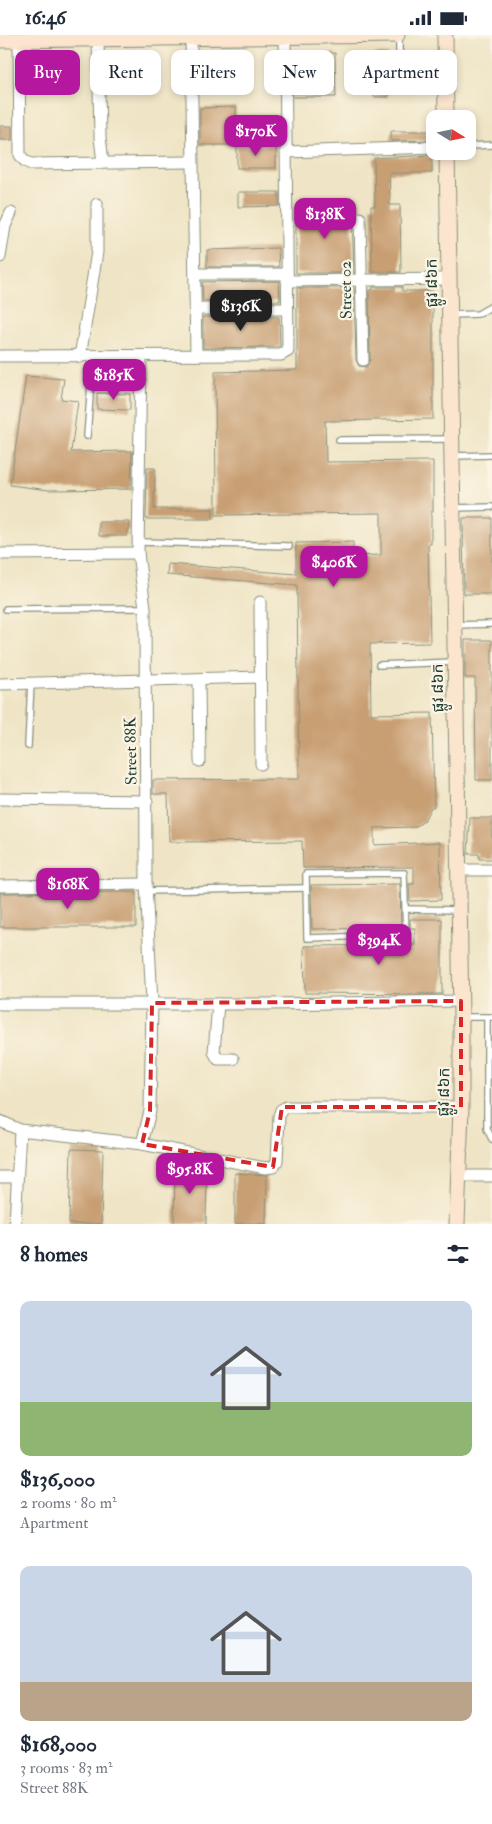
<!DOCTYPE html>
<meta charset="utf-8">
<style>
body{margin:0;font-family:"IM FELL Double Pica","Noto Sans Khmer",serif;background:#f6f6f7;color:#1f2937;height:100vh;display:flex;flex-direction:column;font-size:19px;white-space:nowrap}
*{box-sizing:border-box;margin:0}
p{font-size:16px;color:#747a83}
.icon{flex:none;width:28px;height:28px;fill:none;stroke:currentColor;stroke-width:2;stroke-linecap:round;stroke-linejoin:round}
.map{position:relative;height:1189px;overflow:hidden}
.sheet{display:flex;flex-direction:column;background:#fff;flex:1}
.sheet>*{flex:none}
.top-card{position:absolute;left:15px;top:15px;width:462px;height:45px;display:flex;gap:10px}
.needle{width:32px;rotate:100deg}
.buttons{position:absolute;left:426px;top:75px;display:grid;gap:10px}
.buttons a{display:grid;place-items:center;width:50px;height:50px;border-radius:10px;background:#fff;box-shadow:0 2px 8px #0003;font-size:25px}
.price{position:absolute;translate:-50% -42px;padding:0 11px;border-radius:10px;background:#b5179e;color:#fff;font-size:16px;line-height:32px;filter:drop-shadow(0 1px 2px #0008)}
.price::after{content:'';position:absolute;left:50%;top:30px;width:15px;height:11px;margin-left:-8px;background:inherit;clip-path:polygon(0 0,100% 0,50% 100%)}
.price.on{background:#222;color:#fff}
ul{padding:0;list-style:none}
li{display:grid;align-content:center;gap:10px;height:265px;padding:0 20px}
li span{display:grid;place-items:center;height:155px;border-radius:10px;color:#555}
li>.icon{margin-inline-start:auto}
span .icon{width:90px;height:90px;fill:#fffc;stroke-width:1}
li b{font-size:21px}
h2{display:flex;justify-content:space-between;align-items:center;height:60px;padding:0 20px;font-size:21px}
.chip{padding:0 18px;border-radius:10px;background:#fff;box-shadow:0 2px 8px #0003;font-size:18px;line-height:45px}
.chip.on{background:#b5179e;color:#fff}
.status{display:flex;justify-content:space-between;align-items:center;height:35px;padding:0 25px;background:#fff;direction:ltr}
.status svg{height:14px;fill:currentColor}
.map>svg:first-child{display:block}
.building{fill:#c89f73}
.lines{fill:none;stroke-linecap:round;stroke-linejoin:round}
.lane-casing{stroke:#87907c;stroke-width:8}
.street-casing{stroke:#87907c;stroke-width:13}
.secondary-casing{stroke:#87907c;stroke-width:17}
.lane{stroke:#fff;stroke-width:5.5}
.street{stroke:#fff;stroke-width:11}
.secondary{stroke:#fce5cf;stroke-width:15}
.marked{fill:none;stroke:#d62828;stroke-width:4;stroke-dasharray:10 6;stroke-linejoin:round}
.labels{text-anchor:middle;stroke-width:4.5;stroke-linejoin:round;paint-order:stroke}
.street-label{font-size:16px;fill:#1f3d34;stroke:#fcf5e5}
</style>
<div class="status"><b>16:46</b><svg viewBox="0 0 49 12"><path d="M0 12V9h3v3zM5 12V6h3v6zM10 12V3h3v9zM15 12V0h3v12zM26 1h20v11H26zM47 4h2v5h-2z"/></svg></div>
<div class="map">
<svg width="492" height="1189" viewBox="0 0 492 1189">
<rect width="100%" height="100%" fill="#fcf5e5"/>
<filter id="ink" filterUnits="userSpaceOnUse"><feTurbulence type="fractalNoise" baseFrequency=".02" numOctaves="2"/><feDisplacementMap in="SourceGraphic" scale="10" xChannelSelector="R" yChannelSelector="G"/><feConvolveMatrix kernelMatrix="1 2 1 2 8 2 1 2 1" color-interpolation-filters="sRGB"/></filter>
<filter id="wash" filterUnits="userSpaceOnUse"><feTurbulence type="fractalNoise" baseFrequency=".0096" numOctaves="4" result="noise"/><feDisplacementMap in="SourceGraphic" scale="20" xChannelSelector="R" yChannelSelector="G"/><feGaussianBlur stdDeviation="1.12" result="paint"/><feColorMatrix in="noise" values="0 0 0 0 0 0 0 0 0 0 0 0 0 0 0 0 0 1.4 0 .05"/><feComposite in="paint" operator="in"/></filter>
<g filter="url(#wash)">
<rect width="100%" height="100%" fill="#efe4c5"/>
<g id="blocks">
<g class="building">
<path d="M293,18H335L336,62H293Z"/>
<rect x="374" y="19" width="14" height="43"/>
<path d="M236,72V110H200V73Z"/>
<rect x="0" y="91" width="12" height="14"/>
<path d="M391,96H432V105L391,106Z"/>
<rect x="237" y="111" width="39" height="22"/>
<path d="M432,120V138H389L390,170H400L401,237H372L371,171H375L374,123Z"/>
<path d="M238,157H279V171L238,172Z"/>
<path d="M356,171L352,183L354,238H296V172Z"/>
<path d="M278,213L279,232H207V215Z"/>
<path d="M279,246L280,266H203L202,247Z"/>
<path d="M373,252H402V256H433V384L325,386L326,427L433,426V477H431V509H428L430,608L370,609L371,679L432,678L434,772H431L424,786L415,792L374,793V810L440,807L441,865L410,866L409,849H414V832L303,833L302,806L169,807L168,759H153V745L299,744L297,550L167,540L168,529L296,539V508L353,507V521L381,520V478L216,480L215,337L297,335V253H354L356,325L359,331L366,332L370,325L369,255H373Z"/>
<path d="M203,282H279L280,312L203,313Z"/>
<path d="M26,341L64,344L61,364L78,366L71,417L132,416L131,454L49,455L10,450Z"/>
<path d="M97,358L130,359V375L97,374Z"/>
<path d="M147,433H155L154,474H213V484H146Z"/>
<path d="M463,483H492V559H464Z"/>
<path d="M99,487H129V495H127V501H99Z"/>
<path d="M465,605H492V745H476L475,643H465Z"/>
<path d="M470,783H492V824H479V819H468Z"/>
<path d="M400,849L401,893L312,894L311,850Z"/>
<path d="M136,857V892H0V858Z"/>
<path d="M410,884H442V959L305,958L304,911L415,910V893H410Z"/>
<path d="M71,1114L103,1115L101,1189H69Z"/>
<path d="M175,1131L207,1132L206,1189H174Z"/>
<path d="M235,1138L267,1140L266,1189H235Z"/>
</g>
</g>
</g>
<g filter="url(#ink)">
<use href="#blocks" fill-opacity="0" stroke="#87907c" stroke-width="1"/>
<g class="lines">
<g class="lane-casing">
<g id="lane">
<path d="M399,0V16L405,24L444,22"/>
<path d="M468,111L492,110"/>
<path d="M452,280L478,279L492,271"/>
<path d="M87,401L93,322"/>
<path d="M339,405L451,404"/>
<path d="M453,421L492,420"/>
<path d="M454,473L492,472"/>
<path d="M139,507L289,511"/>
<path d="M6,574L145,573"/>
<path d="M455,590L492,589"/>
<path d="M379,630L454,627"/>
<path d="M28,711L31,648"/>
<path d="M404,838L406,900L307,903L306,839Z"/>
<path d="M146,856L305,853"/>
<path d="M406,874L459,875"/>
<path d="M462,982H492"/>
<path d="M487,983V1094L492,1104"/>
</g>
</g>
<g class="street-casing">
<g id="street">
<path d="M191,3L196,320"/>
<path d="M98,4L100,102L103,128"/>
<path d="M19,5L20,120L25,126L31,129L191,127"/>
<path d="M286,117L435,112"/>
<path d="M360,183L363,325"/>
<path d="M0,222L5,191L11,178"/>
<path d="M195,239H287"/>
<path d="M287,246L448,244"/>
<path d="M196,274H287"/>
<path d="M0,321L281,320L288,316L285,0"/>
<path d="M141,321L138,518L145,573L146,849L152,968L150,1076L142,1109"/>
<path d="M80,322L97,217V169"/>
<path d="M0,519L138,518"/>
<path d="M260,567L261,729"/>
<path d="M199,645L200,726"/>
<path d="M0,649L260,642"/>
<path d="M0,764L147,766"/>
<path d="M458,835H492"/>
<path d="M0,851L146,849"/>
<path d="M0,969H270L461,966"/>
<path d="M218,969L214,1017L218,1024H233"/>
<path d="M0,1086L20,1095L142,1109L265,1133L273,1132L277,1126L279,1081L281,1075L286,1072H461"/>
<path d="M458,1141H492"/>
<path d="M0,1142H16"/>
<path d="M15,1189L20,1095"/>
</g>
</g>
<g class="secondary-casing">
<g id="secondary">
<path d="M445,0L446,84"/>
<path d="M0,5L397,0"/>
<path d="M447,116L461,982V1072L457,1189"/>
</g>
</g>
<use href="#lane" class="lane"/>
<use href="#street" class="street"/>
<use href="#secondary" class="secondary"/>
</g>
</g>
<path class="marked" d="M461,966V1072H282L273,1132L142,1109L150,1076L152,968Z"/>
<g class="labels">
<g class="street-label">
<text transform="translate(431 248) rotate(-91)" y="6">ផ្លូវ ៨៦ក</text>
<text transform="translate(345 255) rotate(-91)" y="6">Street 02</text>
<text transform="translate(437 653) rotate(-91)" y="6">ផ្លូវ ៨៦ក</text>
<text transform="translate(130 716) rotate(-91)" y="6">Street 88K</text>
<text transform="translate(443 1057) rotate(-89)" y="6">ផ្លូវ ៨៦ក</text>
</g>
</g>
</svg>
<div class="buttons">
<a><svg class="needle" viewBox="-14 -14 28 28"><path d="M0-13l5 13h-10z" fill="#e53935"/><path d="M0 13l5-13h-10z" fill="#747a83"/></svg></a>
</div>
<b class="price" style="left:256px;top:122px">$170K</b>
<b class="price" style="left:325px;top:205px">$138K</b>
<b class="price on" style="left:241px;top:297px">$136K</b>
<b class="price" style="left:114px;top:366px">$185K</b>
<b class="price" style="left:334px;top:553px">$406K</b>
<b class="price" style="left:68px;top:875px">$168K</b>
<b class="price" style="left:379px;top:931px">$394K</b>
<b class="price" style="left:190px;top:1160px">$95.8K</b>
<div class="top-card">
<a class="chip on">Buy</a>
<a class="chip">Rent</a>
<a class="chip">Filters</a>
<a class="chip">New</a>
<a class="chip">Apartment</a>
</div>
</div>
<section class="sheet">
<h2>8 homes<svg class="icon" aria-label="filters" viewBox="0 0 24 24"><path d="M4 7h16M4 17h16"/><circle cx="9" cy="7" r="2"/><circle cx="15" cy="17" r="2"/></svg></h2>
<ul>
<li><span style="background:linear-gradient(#c9d6e8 65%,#8fb573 0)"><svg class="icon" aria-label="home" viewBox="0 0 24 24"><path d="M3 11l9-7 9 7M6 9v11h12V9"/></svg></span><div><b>$136,000</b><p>2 rooms · 80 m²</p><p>Apartment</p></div></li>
<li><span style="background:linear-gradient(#c9d6e8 75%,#b9a48a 0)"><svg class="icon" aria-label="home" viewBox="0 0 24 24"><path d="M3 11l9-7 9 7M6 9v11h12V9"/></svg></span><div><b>$168,000</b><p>3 rooms · 83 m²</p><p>Street 88K</p></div></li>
</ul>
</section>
